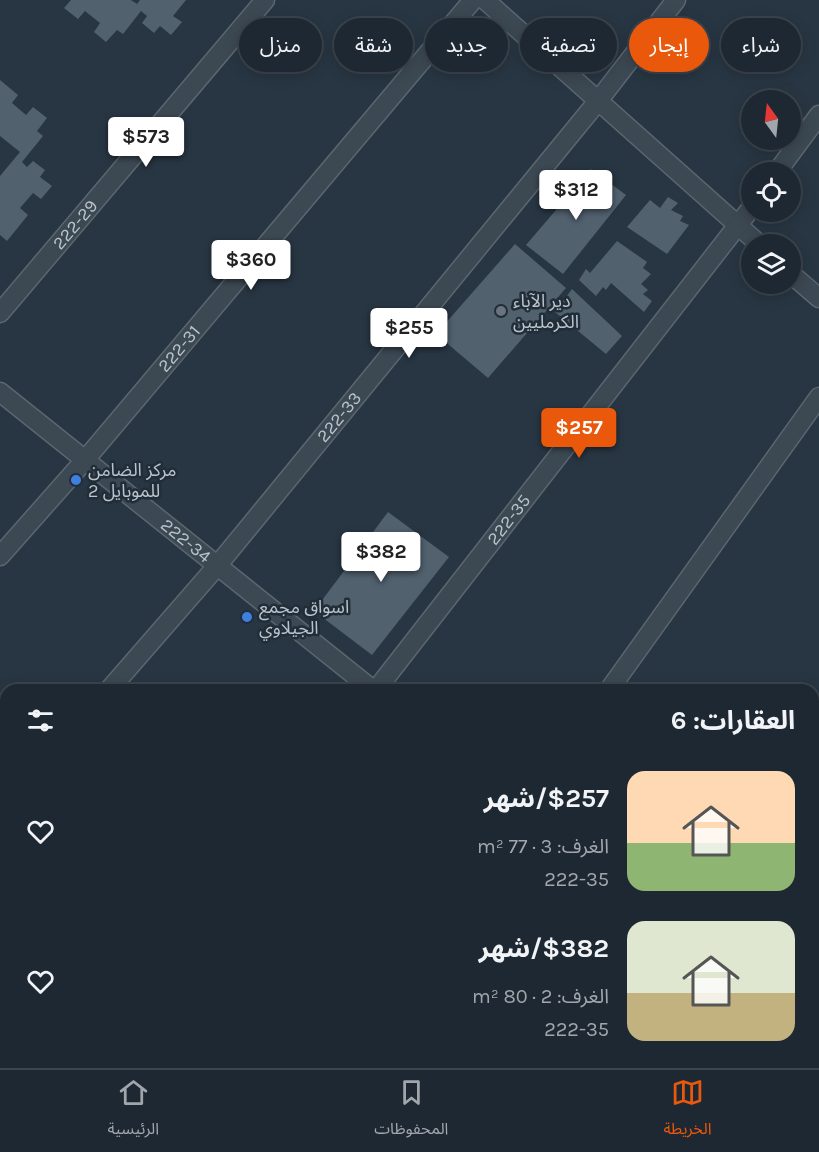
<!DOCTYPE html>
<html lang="ar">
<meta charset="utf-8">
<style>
body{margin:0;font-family:Karla,"Noto Sans Arabic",sans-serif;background:#2b343e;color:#f1f3f6;direction:rtl;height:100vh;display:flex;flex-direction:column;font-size:22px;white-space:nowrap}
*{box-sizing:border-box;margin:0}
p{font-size:20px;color:#a1a6ac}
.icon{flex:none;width:33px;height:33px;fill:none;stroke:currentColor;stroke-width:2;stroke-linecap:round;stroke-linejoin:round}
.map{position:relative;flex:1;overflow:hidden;direction:ltr}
.details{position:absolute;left:0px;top:684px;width:819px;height:384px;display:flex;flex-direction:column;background:#1e2832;border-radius:18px 18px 0 0;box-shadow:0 3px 15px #0003,0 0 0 2px #3c444d;direction:rtl}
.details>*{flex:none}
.hud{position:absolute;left:18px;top:18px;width:783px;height:54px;direction:rtl;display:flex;gap:12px}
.needle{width:39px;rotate:345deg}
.fabs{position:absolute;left:741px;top:90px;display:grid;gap:12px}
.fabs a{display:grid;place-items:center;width:60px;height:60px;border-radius:50%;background:#1e2832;box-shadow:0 3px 15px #0003,0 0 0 2px #3c444d;font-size:30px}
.price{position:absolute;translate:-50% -51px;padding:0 14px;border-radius:6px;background:#fff;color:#222;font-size:20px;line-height:39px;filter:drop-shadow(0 2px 3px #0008)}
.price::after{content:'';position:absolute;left:50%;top:36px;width:18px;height:14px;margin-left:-9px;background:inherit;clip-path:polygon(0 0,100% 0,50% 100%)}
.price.current{background:#ea580c;color:#fff}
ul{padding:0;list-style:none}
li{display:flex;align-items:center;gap:18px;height:150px;padding:0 24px}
li span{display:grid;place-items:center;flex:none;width:168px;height:120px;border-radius:18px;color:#555}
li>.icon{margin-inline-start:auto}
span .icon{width:72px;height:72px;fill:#fffc;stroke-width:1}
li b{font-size:26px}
h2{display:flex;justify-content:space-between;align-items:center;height:72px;padding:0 24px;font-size:26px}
.chip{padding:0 21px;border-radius:27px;background:#1e2832;box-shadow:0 3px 15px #0003,0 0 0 2px #3c444d;font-size:21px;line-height:54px}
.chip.current{background:#ea580c;color:#fff}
.tabs{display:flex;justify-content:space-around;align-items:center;height:84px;border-top:2px solid #3c444d;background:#1e2832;font-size:16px;color:#a1a6ac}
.tabs a{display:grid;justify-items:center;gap:3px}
.tabs .current{color:#ea580c}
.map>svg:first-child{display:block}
.building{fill:#51616e}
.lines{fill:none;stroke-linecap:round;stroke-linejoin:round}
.minor-casing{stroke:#5b6670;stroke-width:21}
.primary-casing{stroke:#46515c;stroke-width:32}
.minor{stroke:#3c4852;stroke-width:18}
.primary{stroke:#5b6772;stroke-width:28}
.worship-dot{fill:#6b7280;stroke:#212d38;stroke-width:2}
.shop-dot{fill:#3f7fe0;stroke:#212d38;stroke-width:2}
.labels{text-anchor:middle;stroke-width:5;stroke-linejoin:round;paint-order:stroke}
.street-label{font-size:18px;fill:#bac3cc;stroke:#212d38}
.poi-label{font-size:18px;fill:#bac3cc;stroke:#212d38;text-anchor:start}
</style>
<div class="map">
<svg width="819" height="1068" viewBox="0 0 819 1068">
<rect width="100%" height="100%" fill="#283643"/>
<g class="building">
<path d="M71,0H131L137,4L140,0H186L173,16L182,22L171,35L160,26L154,33L142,23L147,16L141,11L123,34L117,30L106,42L94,32L100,23L85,11L78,19L64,8Z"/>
<path d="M0,80L18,95L12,103L26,115L33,107L47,118L37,131L43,136L22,162L27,167L33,161L45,170L40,177L52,186L41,199L33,193L20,208L28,215L7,241L0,235V176L20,152L0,136Z"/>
<path d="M591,169L626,195L563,274L526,245Z"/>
<path d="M668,197L678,203L671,210L683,216L680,221L689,225L667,254L627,227L650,200L660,208Z"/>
<path d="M617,241L647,262L643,268L651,274L641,284L648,290L643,294L652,301L644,312L611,283L606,290L603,287L596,296L579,280L586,269L590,273Z"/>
<path d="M515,244L566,288L488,378L436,334Z"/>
<path d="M572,289L622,336L606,354L555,312Z"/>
<path d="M388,512L449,557L372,655L314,611Z"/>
</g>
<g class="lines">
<g class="minor-casing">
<g id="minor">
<path d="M485,0L759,244"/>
<path d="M777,172L819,115"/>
<path d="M790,273L819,298"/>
<path id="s1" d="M0,313L265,0"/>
<path id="s2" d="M0,392L373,690"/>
<path id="s3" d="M0,556L85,460L473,0"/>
<path id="s4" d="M109,690L217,566L598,101L676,0"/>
<path id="s5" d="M376,690L752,207"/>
<path d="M609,690L819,397"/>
<path d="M0,815L6,808"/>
<path d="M813,1030L819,1034"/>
<path d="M70,1068L75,1062"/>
<path d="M338,1068L342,1062"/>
</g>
</g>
<g class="primary-casing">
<g id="primary">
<path d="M813,736L819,727"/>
<path d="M813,791L819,783"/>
<path d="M578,1068L582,1062"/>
<path d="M618,1068L623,1062"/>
</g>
</g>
<use href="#minor" class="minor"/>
<use href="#primary" class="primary"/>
</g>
<circle class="worship-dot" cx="501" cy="311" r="6"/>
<g class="shop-dot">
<circle cx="76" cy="480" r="6"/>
<circle cx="247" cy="617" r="6"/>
</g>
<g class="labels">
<g class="street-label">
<text dy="6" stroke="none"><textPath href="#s1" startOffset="116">222-29</textPath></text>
<text dy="6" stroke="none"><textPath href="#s3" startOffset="274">222-31</textPath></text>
<text dy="6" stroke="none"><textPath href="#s4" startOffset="357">222-33</textPath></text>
<text dy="6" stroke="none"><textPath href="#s5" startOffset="216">222-35</textPath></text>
<text dy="6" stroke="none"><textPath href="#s2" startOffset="238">222-34</textPath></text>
</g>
<g class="poi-label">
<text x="513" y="307">دير الآباء<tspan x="513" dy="21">الكرمليين</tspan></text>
<text x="88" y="476">مركز الضامن<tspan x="88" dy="21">2 للموبايل</tspan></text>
<text x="259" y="613">اسواق مجمع<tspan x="259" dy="21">الجيلاوي</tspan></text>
</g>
</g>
</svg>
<div class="fabs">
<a><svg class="needle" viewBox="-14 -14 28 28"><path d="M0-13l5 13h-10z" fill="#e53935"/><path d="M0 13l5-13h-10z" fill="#a1a6ac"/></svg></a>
<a><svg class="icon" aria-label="locate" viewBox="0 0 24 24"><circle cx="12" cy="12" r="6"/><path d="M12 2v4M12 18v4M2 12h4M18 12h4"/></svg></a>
<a><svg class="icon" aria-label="layers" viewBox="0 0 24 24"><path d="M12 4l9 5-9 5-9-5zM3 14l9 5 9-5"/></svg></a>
</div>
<b class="price" style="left:146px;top:168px">$573</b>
<b class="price" style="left:576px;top:221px">$312</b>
<b class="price" style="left:251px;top:291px">$360</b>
<b class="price" style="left:409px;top:359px">$255</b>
<b class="price current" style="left:579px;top:459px">$257</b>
<b class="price" style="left:381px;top:583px">$382</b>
<div class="hud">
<a class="chip">شراء</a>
<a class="chip current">إيجار</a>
<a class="chip">تصفية</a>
<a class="chip">جديد</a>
<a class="chip">شقة</a>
<a class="chip">منزل</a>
</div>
<section class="details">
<h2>العقارات: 6<svg class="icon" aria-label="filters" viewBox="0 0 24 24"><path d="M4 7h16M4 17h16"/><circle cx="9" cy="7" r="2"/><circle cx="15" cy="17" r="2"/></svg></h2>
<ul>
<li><span style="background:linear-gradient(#ffd9b3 60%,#8fb573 0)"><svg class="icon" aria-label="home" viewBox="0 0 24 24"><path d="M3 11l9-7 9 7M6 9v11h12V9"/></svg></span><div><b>$257/شهر</b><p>الغرف: 3 · 77 m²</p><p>222-35</p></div><svg class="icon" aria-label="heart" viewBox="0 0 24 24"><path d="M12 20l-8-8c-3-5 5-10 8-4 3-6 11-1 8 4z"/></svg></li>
<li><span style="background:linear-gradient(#dfe7d0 60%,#c2b280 0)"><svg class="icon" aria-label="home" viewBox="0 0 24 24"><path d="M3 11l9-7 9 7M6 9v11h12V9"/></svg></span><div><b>$382/شهر</b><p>الغرف: 2 · 80 m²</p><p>222-35</p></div><svg class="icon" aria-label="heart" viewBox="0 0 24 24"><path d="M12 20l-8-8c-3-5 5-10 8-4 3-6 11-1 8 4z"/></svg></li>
</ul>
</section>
</div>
<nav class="tabs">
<a class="current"><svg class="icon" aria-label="map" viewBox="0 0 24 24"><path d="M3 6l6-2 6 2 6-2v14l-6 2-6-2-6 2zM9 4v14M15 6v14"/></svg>الخريطة</a>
<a><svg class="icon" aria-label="saved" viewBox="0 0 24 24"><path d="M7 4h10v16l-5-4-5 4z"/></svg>المحفوظات</a>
<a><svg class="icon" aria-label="home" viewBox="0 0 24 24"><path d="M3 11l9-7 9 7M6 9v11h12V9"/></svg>الرئيسية</a>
</nav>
